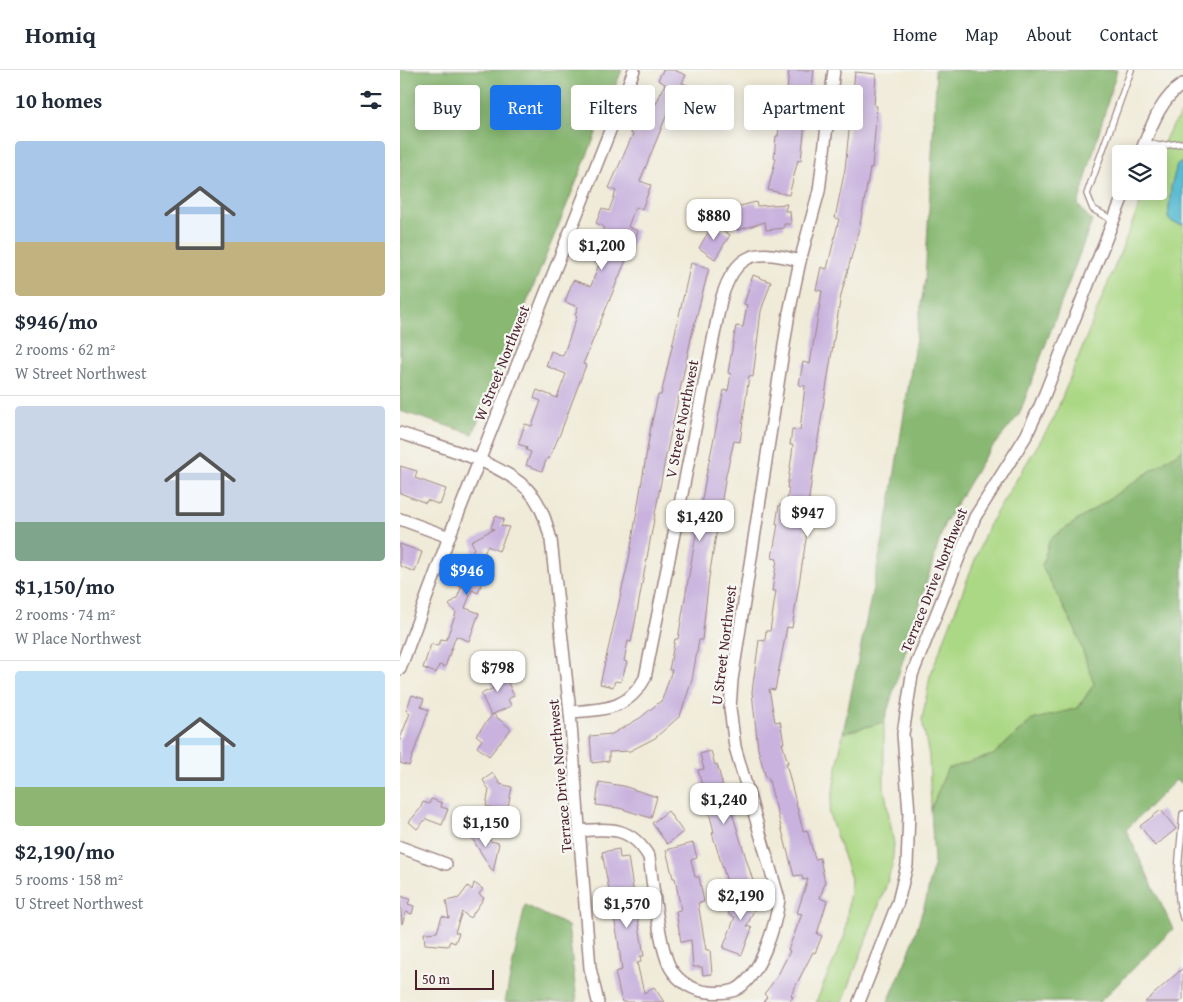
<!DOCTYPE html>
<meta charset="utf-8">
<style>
body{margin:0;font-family:"Gentium Book Plus",serif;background:#f2f2f3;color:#1f2937;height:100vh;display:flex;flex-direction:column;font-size:19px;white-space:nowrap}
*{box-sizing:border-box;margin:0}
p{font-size:16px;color:#747a83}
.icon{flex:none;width:28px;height:28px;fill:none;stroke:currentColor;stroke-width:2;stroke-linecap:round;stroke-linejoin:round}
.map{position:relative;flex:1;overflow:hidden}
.side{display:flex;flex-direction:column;background:#fff;width:400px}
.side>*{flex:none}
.top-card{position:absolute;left:15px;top:15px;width:475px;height:45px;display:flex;gap:10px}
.buttons{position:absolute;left:712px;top:75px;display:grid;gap:10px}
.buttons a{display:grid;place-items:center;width:55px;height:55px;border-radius:5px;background:#fff;box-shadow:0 2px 12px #0003;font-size:25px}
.scale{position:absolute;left:15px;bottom:12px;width:79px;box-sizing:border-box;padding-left:5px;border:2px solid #4a1f2b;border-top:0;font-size:14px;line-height:18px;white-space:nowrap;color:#4a1f2b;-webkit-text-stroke:4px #f6f6f2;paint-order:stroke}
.price{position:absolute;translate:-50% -42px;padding:0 11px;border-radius:10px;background:#fff;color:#222;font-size:16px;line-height:32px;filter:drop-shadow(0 1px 2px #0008)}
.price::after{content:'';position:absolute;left:50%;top:30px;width:15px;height:11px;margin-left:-8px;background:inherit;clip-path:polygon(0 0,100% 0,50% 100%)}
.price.current{background:#1a73e8;color:#fff}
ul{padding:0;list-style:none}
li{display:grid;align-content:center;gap:10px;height:265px;padding:0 15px}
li+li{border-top:1px solid #e0e1e3}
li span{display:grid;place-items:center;height:155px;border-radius:5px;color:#555}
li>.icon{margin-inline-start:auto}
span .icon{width:90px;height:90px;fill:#fffc;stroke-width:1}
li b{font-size:21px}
h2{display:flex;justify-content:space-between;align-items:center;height:60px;padding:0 15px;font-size:21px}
.chip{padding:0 18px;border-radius:5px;background:#fff;box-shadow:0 2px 12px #0003;font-size:18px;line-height:45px}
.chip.current{background:#1a73e8;color:#fff}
header{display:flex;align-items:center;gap:30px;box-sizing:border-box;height:70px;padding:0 25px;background:#fff;border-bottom:1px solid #e0e1e3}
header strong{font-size:24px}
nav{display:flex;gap:28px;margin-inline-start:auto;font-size:18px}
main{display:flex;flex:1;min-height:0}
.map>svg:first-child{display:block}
.green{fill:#abd884;stroke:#7a7c58}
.forest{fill:#88b872;stroke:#696c4e}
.water{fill:#53bad2;stroke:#4e6c7e}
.building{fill:#c9b3de}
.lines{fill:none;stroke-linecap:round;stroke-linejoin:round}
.lane-casing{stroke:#9d8582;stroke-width:8}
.street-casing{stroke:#9d8582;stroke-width:14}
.lane{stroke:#fff;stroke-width:5.5}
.street{stroke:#fff;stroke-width:11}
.labels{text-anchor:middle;stroke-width:4.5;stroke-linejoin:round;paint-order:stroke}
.street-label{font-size:15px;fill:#4a1f2b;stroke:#f6f6f2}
</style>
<header>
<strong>Homiq</strong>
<nav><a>Home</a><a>Map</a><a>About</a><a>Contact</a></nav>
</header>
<main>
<section class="side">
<h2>10 homes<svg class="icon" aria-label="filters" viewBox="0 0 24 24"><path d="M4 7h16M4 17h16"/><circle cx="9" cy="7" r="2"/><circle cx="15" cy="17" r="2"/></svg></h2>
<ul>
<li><span style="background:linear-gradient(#a9c7e8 65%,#c2b280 0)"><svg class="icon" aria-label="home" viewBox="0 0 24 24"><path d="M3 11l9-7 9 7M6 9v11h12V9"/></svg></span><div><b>$946/mo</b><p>2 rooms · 62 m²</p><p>W Street Northwest</p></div></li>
<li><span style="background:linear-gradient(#c9d6e8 75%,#7fa58c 0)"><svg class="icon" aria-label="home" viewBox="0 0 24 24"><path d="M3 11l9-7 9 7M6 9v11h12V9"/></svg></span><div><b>$1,150/mo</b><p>2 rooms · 74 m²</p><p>W Place Northwest</p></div></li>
<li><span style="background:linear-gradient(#bfe0f5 75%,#8fb573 0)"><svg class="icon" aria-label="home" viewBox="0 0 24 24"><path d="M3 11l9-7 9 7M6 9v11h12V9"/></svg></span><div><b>$2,190/mo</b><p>5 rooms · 158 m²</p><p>U Street Northwest</p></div></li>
</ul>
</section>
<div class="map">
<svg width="783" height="932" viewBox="0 0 783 932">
<rect width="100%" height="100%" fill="#f6f6f2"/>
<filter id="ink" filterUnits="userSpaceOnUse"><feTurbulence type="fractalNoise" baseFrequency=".02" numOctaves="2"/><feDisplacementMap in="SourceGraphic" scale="10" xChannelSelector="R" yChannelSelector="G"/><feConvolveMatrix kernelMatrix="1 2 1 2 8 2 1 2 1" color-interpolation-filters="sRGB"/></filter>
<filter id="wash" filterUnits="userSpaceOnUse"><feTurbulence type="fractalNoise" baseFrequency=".0096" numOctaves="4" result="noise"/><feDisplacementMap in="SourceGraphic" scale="20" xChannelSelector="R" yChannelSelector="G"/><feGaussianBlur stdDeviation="1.12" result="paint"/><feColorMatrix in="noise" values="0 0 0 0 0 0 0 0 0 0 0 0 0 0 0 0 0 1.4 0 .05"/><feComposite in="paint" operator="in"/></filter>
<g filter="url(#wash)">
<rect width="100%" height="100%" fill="#f0ebd8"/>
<g class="green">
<path d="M783,42V92L777,95L771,117L768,148L771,152L783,155V379L650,469L642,496L676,561L694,614L678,638L632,650L593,685L548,699L531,739L529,686L522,650L530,606L588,456L653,350L745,121H759C759,85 759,71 783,42Z"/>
<path d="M484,652V717L494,774L492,796L486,816L446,924L442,932H416L445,865L451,809L429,744L443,663Z"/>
</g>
<g class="forest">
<path d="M0,0H222L73,364L0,341Z"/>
<path d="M534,0H717L678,135L692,151L619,345L585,386L544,455L484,652L443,663L489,440L525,210L536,12Z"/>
<path d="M783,379V714L776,710L726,760L773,859L700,932H488L509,883L526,830L534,792L531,739L547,699L593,685L632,650L678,638L694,614L676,561L642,496L650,469Z"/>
<path d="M125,835L168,856L177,932H105Z"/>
</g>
<path class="water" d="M783,92V155L771,152L768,148L771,117L777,95Z"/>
<g id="blocks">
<g class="building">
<path d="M263,0H274L286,5L282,13L290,16L280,38L271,34L240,111L251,115L242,139L235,137L228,157L238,161L183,294L186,295L160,364L149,389L147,388L142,401L126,395L131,382L126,380L127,377L118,374L125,354L132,356L141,331L134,328L137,320L157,328L166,304L146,296L151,281L163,286L177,246L175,245L178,237L165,232L173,210L191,216L199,194L192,191L204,157L196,153L202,138L209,141L216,121L209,118L233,64L230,63L239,43L246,46L252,32L256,34L265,14L258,10Z"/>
<path d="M389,0H414L411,25H408L401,91L398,90L389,125L368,120L376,88H374L376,66H378L382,30L386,31Z"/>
<path d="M455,2L476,4L474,36H477L472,98H470L460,155L441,225L413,400L404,462L407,463L392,558L387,557L375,620L369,619L375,652L380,651L384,673H382L388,693H386L403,761L407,760L415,789L420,788L425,813L420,828L427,831L417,864L422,866L415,883L413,882L391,925L393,927L389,932H363L367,927L364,924L377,907L390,881L388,880L402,844L397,843L408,809L403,810L402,805L394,806L368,707L366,708L358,679L352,622L359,570L365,571L366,561H370L376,521H372L377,489L372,488L378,454H376L379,435L386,436L389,418H387L392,384L393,375H390L392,359L400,360L405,316L399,315L403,292L410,294L422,221L416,220L421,197L427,199L439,149L435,148L445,99Z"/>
<path d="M356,132L357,136L387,134L385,141H390L391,154H384V158L366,160L365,152L338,160L332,138Z"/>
<path d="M313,154L330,165L315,189L299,178Z"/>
<path d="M291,193L309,198L292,264L265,390L234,558L231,572L228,571L224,591L227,592L221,612L215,611L213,617L200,614L229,489L251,356L258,325H261Z"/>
<path d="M353,205L371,212L361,241L353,307L349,306L340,372L334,371L326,405L309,507L302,570H299L292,610L280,646L255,668L230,681L209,682V691L192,693L190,666L212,664L240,648L262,630L272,600H269L275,569H278L306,406L324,320L328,321L331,304L328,303L336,256L343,257L347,235L344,234Z"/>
<path d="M0,396L17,401L15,408L46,419L40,435L27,430L26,433L0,423Z"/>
<path d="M95,446L104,449L101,456L109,457L99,481L87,476L80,496L87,498L78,523L72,520L65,538L79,543L69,571L56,566L45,597L39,595L36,603L23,598L31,574L38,576L41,569L46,570L56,543L49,535L57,528L62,516L57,514L63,501L60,500L64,489L69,491L74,477L71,471L94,459L91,458Z"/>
<path d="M0,474L22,482L15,502L0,496Z"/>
<path d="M101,597L114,626L108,629L111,636L91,645L81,624L94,618L88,603Z"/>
<path d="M12,625L24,629L21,637L29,640L9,696L0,693V669L10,643L6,641Z"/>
<path d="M93,644L111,659L89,686L77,677L82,670L76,665Z"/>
<path d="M311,681L315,695L317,694L325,724L328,723L333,746L353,811L329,818L312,763L314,762L308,738L311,737L306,719L303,720L298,700L304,699L300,684Z"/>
<path d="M93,703L100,714L112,717L107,742L99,740L98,745L90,743L91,737L86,736L89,720L83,710Z"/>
<path d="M199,712L223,716L257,727L251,748L219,738L196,735Z"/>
<path d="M31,729L42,733L41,737L48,739L42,755L26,749L17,759L9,752L20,739L23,732L29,734Z"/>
<path d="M761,740L776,759L755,776L740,756Z"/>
<path d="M268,741L283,762L267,774L252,753Z"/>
<path d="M81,759L90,771L99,773L93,802L70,765Z"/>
<path d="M293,773L297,788L291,790L295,807H299L304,832L298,833L306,880H310L312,904L303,905L302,897H293L291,870L281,872L276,841L281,840L275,808H273L266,780Z"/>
<path d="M219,779L220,788L228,787L244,886H240L241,892L237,893L244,923L254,917L264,932H222L215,902L222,900L218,869L202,782Z"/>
<path d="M74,813L83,819L79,824L84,828L70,848L62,842L55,862L59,863L55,873L50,871L48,876L25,874L24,863L37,862L42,846L49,848L46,831L59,828L68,816L72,820Z"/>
<path d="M340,817L360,826L347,856L352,858L342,885L323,878L335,847L328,844Z"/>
<path d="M0,826L10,829L8,834L14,836L12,844L6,842L2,854Z"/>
<path d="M783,898V929L780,932H745Z"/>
</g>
</g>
</g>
<g filter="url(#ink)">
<use href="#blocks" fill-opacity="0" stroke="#9d8582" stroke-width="1"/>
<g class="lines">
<g class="lane-casing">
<g id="lane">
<path d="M745,72L759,76L783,73"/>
<path d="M714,151L693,139L687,124L731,0"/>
<path d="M783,744C781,776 773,816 783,848"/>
</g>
</g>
<g class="street-casing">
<g id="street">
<path d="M740,84C751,58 759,30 783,14"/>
<path d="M0,363C40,377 109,393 134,427C143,440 147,455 151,470L170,642L190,898L198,932"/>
<path d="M0,449L49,467"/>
<path d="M0,599L49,467L234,0"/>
<path d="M170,642C203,639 227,641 245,608L321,230C335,182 356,178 400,191"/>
<path d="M180,761C212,758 231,757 249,787C253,813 259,879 271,899C279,912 294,921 309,922C318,923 327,923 335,920C360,908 376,855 379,829L335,677L330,638L332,610L389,243L400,191L419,121L434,0"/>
<path d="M0,777L46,794"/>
<path d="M459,932L498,832L507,795L509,743L503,664L512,605L575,447L626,366L640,336L725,121"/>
</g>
</g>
<use href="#lane" class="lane"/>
<use href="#street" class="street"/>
</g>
</g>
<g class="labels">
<g class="street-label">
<text transform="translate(102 293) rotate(-68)" y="5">W Street Northwest</text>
<text transform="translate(282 349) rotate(-79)" y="5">V Street Northwest</text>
<text transform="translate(534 510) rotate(-68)" y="5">Terrace Drive Northwest</text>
<text transform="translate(324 575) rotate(-83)" y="5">U Street Northwest</text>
<text transform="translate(160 706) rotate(-95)" y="5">Terrace Drive Northwest</text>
</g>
</g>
</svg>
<div class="buttons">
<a><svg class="icon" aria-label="layers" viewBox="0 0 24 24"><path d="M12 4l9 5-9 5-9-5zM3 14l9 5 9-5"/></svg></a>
</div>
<div class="scale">50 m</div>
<b class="price" style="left:314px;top:171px">$880</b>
<b class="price" style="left:202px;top:201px">$1,200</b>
<b class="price" style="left:408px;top:468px">$947</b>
<b class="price" style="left:300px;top:472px">$1,420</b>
<b class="price current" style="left:67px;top:526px">$946</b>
<b class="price" style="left:98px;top:623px">$798</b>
<b class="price" style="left:324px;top:755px">$1,240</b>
<b class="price" style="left:86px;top:778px">$1,150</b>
<b class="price" style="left:341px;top:851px">$2,190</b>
<b class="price" style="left:227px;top:859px">$1,570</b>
<div class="top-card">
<a class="chip">Buy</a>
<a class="chip current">Rent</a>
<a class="chip">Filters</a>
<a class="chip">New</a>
<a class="chip">Apartment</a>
</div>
</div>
</main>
